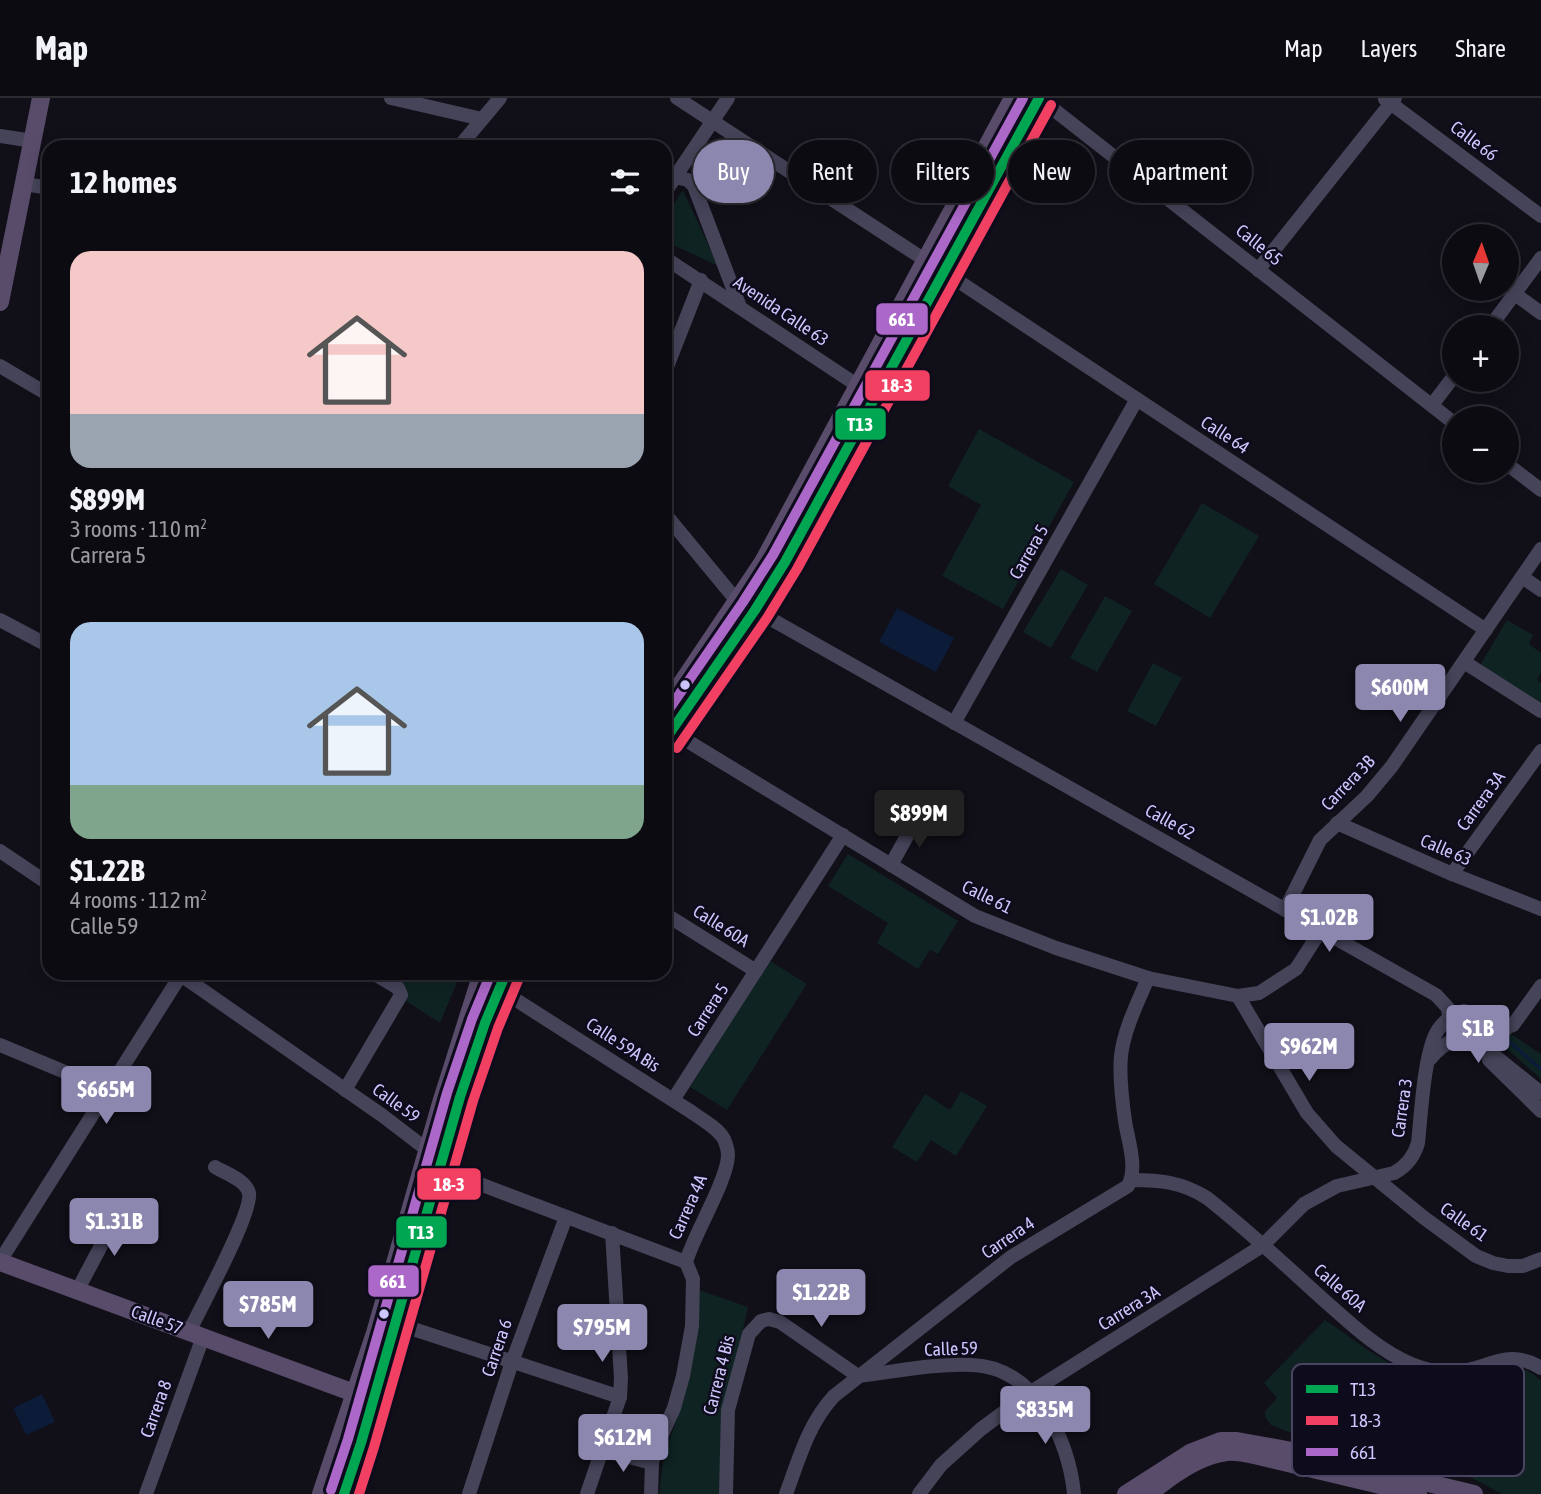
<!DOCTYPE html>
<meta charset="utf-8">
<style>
body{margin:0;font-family:"Asap Condensed",sans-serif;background:#1b1920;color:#f1f3f6;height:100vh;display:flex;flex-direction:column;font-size:26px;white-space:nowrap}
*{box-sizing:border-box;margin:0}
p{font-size:23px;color:#9a9b9f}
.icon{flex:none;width:38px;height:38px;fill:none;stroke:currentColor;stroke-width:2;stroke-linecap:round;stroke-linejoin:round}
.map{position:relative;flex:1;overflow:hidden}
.sheet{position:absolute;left:42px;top:42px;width:630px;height:840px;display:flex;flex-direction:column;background:#0d0b12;border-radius:21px;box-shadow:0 4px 18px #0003,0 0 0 2px #2d2b32}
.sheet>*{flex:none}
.guide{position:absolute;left:693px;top:42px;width:665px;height:63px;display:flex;gap:14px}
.needle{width:46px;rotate:2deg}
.buttons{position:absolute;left:1442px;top:126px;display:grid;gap:14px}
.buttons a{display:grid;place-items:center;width:77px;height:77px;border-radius:50%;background:#0d0b12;box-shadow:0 4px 18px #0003,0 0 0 2px #2d2b32;font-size:35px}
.price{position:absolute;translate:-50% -60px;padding:0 16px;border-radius:7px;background:#8c87ae;color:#fff;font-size:23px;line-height:46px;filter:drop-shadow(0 2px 4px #0008)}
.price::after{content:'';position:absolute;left:50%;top:42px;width:21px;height:16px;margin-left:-10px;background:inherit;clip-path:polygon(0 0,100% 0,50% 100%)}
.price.current{background:#222;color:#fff}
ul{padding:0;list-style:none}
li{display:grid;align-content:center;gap:14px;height:371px;padding:0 28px}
li span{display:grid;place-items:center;height:217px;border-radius:21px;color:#555}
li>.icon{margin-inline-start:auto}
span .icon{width:126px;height:126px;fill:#fffc;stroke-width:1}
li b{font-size:30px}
h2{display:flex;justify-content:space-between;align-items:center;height:84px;padding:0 28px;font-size:30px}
.chip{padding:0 24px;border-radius:32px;background:#0d0b12;box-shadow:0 4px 18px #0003,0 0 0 2px #2d2b32;font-size:24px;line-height:63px}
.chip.current{background:#8c87ae;color:#fff}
header{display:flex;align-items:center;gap:42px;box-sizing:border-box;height:98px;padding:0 35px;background:#0d0b12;border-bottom:2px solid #2d2b32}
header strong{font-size:33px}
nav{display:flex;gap:38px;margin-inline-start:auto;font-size:24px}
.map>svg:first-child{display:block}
.green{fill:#0f2323}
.water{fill:#0c1b38}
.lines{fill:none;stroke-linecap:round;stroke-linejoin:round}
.stream{stroke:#0c1b38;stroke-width:3.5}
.minor{stroke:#454459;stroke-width:14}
.major{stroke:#594c6b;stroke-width:18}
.bus-1-casing{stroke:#0e0b1c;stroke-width:16}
.bus-2-casing{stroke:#0e0b1c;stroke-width:16}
.bus-3-casing{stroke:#0e0b1c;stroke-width:16}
.bus-1{stroke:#00a651;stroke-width:10}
.bus-2{stroke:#f24062;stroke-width:10}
.bus-3{stroke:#ac68c9;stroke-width:10}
.bus-dot{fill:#cec7fe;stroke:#0e0b1c;stroke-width:2.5}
.labels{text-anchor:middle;stroke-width:5;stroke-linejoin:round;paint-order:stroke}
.street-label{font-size:18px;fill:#cec7fe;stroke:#0e0b1c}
.key{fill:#0e0b1c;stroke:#484360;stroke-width:2}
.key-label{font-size:19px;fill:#cec7fe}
.line-badge{stroke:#0e0b1c;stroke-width:2.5}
.badge-label{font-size:19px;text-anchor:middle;font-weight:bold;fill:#fff}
</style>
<header>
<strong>Map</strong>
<nav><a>Map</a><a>Layers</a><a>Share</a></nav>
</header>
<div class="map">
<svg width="1541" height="1396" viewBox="0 0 1541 1396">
<rect width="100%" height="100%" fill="#110f18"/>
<g class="green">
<path d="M683,92L718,168L665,143V119Z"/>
<path d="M979,331L1074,384L1003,511L942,478L981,407L948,388Z"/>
<path d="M1202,405L1259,438L1210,520L1154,486Z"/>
<path d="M1061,471L1088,487L1051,550L1023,534Z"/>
<path d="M1105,498L1132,513L1097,574L1070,560Z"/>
<path d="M1507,522L1533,537L1529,546L1541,555V574L1537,582L1541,585V602L1538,609L1479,569Z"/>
<path d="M1153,565L1182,580L1156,628L1127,613Z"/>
<path d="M848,756L958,823L938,856L930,852L918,871L877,845L888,825L828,788Z"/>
<path d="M770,863L807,886L727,1012L690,989Z"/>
<path d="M363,875H461L440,925Z"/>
<path d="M1505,932L1541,956V981L1498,943Z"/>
<path d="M961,993L987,1008L956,1058L931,1042L917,1064L892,1049L925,996L950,1012Z"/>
<path d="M699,1192L748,1209L722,1324V1396H659L664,1357L684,1301Z"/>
<path d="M1325,1222C1359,1244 1401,1282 1444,1282C1477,1282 1513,1253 1541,1283V1396H1502L1472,1380L1383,1362L1313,1344L1271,1327L1265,1319V1313L1277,1300L1264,1285Z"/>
</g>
<g class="water">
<path d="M897,510L954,540L936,574L879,544Z"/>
<path d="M42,1296L55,1324L26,1337L13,1310Z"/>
</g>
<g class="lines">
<path class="stream" d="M1500,936L1541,971"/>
<g class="minor">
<path d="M391,0L482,21"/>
<path d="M677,0L925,162"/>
<path d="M1039,0L1454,325"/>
<path d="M1385,1L1541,118"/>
<path d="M0,38L33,43"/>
<path d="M459,49L500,0"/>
<path d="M675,79L688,82L694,88L740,209"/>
<path d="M25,86L49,90"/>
<path d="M665,94L728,0"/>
<path d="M665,160L875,299"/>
<path d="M1258,172L1395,0"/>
<path d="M943,173L1486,532"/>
<path d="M1515,196L1541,215"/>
<path d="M1490,229L1541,160"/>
<path d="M0,268L49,297"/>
<path d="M665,274L701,182"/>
<path d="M1432,307L1454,278"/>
<path d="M1507,366L1541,392"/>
<path d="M665,416L737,503"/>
<path d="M1522,479L1541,492"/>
<path d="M755,512L1436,897L1448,910L1450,925L1456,934L1480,946L1541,995"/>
<path d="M0,522L49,548"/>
<path d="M1464,564L1541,613"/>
<path d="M954,625L1137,301"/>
<path d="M671,633L975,818L1056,850L1148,880L1238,898L1259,895L1296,871L1321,832"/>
<path d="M1337,725L1452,776L1541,811"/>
<path d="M0,753L49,786"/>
<path d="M891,767L917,720"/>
<path d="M1452,776L1541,653"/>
<path d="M1285,812L1320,742L1367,698L1392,668L1541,451"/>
<path d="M665,816L756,873"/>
<path d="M178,875L383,1018L464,1080L686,1164"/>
<path d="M499,891L690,1013C701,1021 717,1029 724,1041C726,1046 728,1052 728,1057C728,1081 694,1136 686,1164L693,1181L692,1228L683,1278L674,1310L655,1352L652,1365L651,1396"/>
<path d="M1238,898L1307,1015L1336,1048L1423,1119L1476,1158L1493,1165L1508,1168H1523L1541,1161"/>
<path d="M0,947L108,992"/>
<path d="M1430,961C1455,930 1480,940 1513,927L1541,888"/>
<path d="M1489,962L1541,1013"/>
<path d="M345,992L401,897L398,890L373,875"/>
<path d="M673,1002L843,737"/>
<path d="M1131,1082C1160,1082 1182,1084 1207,1100C1248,1132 1286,1168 1325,1203C1351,1226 1378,1252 1411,1266C1426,1272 1443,1276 1459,1274C1490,1269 1510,1250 1541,1270"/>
<path d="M0,1163L182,875"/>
<path d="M77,1193L120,1112"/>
<path d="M395,1225L620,1299"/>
<path d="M189,1234C200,1211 253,1114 249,1095C246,1082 225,1075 215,1069"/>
<path d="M602,1352L652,1365"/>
<path d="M146,1396L203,1239"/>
<path d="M469,1396L512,1264L566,1119"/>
<path d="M587,1396L620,1299L621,1280L612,1135"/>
<path d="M726,1396L728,1312L749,1236L761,1223L769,1221L780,1224L858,1278C894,1274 936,1265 972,1267C1035,1269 1069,1341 1074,1396"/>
<path d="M786,1396C799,1361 808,1326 834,1298L1011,1159L1128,1088C1138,1069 1128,1043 1125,1023C1122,1002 1119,979 1121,958C1124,931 1138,904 1148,880"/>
<path d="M919,1396L941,1367L981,1331L1031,1294L1262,1148L1304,1106L1337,1088L1394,1075C1407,1068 1414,1059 1418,1045C1421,1018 1424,953 1438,932C1444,923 1454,916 1464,913L1507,930"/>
</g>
<g class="major">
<path d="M0,204L41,0"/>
<path d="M665,610L763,464L1013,0"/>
<path d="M665,642L755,512L785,464L1039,0"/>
<path d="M0,1164L354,1295"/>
<path d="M321,1396L375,1235L441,1005L482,875"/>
<path d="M344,1396L361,1345L460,999L485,925L506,875"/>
<path d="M1126,1396L1190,1355L1221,1343H1237L1303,1355L1474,1396"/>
<path d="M1149,1396C1169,1379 1199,1357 1227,1354C1236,1353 1245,1355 1254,1357L1418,1396"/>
</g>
<g class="bus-1-casing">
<g id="bus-1">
<path d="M665,642L755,512L785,464L1039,0"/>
<path d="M344,1396L361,1345L460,999L485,925L506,875"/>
</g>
</g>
<g class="bus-2-casing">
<g id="bus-2">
<path d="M677,650L767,520L797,471L1051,7"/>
<path d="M359,1396L374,1349L473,1003L498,930L519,880"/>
</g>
</g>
<g class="bus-3-casing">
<g id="bus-3">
<path d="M665,617L743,504L773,457L1023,0"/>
<path d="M331,1392L348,1341L447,995L472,921L491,875"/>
</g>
</g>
<use href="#bus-1" class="bus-1"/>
<use href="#bus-2" class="bus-2"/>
<use href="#bus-3" class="bus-3"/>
</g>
<g class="bus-dot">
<circle cx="685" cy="587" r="6"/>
<circle cx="384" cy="1216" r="6"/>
</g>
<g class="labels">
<g class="street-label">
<text transform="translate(1474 43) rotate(37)" y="6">Calle 66</text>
<text transform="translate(1259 147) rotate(39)" y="6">Calle 65</text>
<text transform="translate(781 213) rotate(34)" y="6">Avenida Calle 63</text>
<text transform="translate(1225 337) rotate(33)" y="6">Calle 64</text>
<text transform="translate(1029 454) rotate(-60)" y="6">Carrera 5</text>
<text transform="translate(1348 685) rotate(-46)" y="6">Carrera 3B</text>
<text transform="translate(1481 703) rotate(-54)" y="6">Carrera 3A</text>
<text transform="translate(1170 724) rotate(29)" y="6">Calle 62</text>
<text transform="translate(1446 752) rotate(23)" y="6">Calle 63</text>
<text transform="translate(987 799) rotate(26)" y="6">Calle 61</text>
<text transform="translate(721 828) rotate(32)" y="6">Calle 60A</text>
<text transform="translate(708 912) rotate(-57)" y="6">Carrera 5</text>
<text transform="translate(623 947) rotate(33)" y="6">Calle 59A Bis</text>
<text transform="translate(396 1005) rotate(36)" y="6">Calle 59</text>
<text transform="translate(1402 1010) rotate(-82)" y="6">Carrera 3</text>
<text transform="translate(688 1109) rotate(-66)" y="6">Carrera 4A</text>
<text transform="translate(1464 1124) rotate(35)" y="6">Calle 61</text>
<text transform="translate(1008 1140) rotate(-34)" y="6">Carrera 4</text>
<text transform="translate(1340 1190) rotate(41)" y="6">Calle 60A</text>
<text transform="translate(1129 1210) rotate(-32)" y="6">Carrera 3A</text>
<text transform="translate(157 1222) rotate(20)" y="6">Calle 57</text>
<text transform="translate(497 1250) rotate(-71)" y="6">Carrera 6</text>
<text transform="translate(951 1251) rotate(-2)" y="6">Calle 59</text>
<text transform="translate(719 1277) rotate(-76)" y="6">Carrera 4 Bis</text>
<text transform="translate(156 1311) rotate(-70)" y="6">Carrera 8</text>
</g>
</g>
<rect x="1292" y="1266" width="232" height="112" rx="10" class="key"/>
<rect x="1306" y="1287" width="32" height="8" fill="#00a651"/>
<rect x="1306" y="1318" width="32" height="9" fill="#f24062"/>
<rect x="1306" y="1350" width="32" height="8" fill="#ac68c9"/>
<g class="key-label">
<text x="1350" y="1298">T13</text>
<text x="1350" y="1329">18-3</text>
<text x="1350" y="1361">661</text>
</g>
<g class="line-badge">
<rect x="875" y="204" width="54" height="34" rx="7" fill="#ac68c9"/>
<rect x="864" y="271" width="67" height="33" rx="7" fill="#f24062"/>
<rect x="834" y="309" width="53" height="34" rx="7" fill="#00a651"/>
<rect x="416" y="1069" width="66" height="34" rx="7" fill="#f24062"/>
<rect x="395" y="1117" width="53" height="34" rx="7" fill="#00a651"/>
<rect x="367" y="1166" width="53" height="34" rx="7" fill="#ac68c9"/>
</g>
<g class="badge-label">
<text x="902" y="228">661</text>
<text x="897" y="294">18-3</text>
<text x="860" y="333">T13</text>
<text x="449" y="1093">18-3</text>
<text x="421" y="1141">T13</text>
<text x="393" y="1190">661</text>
</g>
</svg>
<div class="buttons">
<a><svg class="needle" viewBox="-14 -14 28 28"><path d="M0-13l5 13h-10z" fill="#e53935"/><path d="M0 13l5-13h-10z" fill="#9a9b9f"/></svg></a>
<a>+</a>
<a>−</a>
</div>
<b class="price" style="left:1400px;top:626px">$600M</b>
<b class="price current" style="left:919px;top:752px">$899M</b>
<b class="price" style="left:1329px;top:856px">$1.02B</b>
<b class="price" style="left:1478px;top:967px">$1B</b>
<b class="price" style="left:1309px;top:985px">$962M</b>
<b class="price" style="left:106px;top:1028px">$665M</b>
<b class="price" style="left:114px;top:1160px">$1.31B</b>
<b class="price" style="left:821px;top:1231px">$1.22B</b>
<b class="price" style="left:268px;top:1243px">$785M</b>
<b class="price" style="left:602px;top:1266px">$795M</b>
<b class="price" style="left:1045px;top:1348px">$835M</b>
<b class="price" style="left:623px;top:1376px">$612M</b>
<div class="guide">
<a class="chip current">Buy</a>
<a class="chip">Rent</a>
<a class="chip">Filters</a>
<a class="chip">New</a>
<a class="chip">Apartment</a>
</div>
<section class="sheet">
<h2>12 homes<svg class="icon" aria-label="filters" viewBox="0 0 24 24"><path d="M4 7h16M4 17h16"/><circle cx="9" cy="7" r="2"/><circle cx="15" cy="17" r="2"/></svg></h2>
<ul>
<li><span style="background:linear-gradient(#f6c9c9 75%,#9aa5b1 0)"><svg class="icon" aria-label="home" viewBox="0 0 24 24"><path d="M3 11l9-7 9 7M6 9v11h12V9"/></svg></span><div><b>$899M</b><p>3 rooms · 110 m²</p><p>Carrera 5</p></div></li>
<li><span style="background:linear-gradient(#a9c7e8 75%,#7fa58c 0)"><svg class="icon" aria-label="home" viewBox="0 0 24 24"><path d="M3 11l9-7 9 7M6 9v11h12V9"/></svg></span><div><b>$1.22B</b><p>4 rooms · 112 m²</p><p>Calle 59</p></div></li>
</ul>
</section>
</div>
